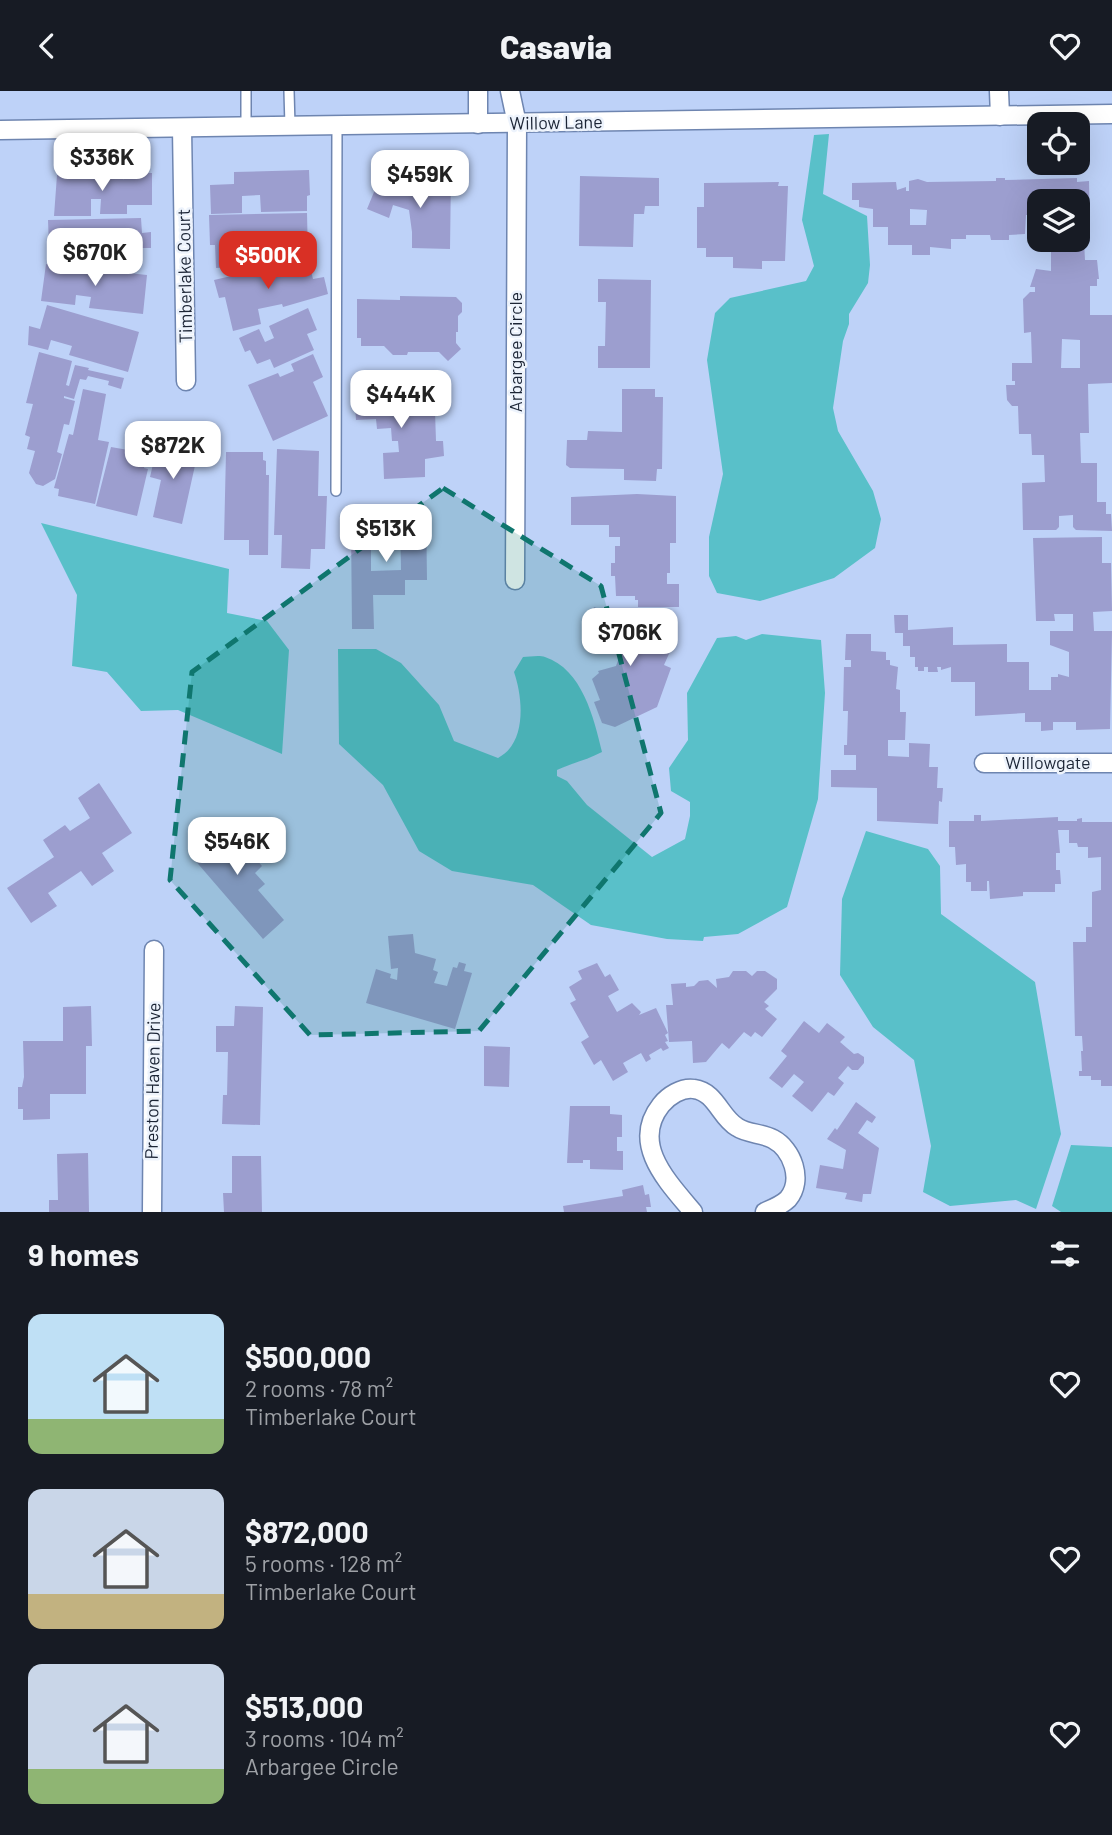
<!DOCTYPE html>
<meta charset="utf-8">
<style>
body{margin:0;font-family:Barlow,sans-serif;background:#20242c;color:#f1f3f6;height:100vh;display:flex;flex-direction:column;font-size:26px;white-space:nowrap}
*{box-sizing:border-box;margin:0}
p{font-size:23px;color:#9ea1a6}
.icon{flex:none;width:38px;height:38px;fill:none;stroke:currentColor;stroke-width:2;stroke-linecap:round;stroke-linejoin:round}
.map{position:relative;height:1121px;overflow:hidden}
.drawer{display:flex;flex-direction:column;background:#171b24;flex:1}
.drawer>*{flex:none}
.controls{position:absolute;left:1027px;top:21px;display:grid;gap:14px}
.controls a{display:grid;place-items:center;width:63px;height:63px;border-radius:14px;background:#171b24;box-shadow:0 7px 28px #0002;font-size:35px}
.price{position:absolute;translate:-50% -60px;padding:0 16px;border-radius:14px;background:#fff;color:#222;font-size:23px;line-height:46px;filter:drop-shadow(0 2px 4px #0008)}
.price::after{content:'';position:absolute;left:50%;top:42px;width:21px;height:16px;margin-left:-10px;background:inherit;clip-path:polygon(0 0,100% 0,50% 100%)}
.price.selected{background:#d93025;color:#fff}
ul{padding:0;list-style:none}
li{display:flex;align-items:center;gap:21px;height:175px;padding:0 28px}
li span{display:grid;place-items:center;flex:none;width:196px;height:140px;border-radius:14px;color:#555}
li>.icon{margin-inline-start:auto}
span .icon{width:84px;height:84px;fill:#fffc;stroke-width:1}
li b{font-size:30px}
h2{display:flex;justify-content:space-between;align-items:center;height:84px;padding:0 28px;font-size:30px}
header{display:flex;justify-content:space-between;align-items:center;height:91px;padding:0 28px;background:#171b24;font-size:32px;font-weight:800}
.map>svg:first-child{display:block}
.water{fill:#59c0c9}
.building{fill:#9c9ecf;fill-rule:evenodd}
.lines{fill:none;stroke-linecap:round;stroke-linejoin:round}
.service-casing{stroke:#6e85b0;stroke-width:12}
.minor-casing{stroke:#6e85b0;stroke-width:21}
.service{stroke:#fff;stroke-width:9}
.minor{stroke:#fff;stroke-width:18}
.marked{fill:#0f766e;fill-opacity:0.2;stroke:#0f766e;stroke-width:5;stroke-dasharray:14 9;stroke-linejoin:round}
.labels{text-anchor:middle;stroke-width:5;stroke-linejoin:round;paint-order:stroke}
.street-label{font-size:18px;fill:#1b2435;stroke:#edf3fc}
</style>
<header><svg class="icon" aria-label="back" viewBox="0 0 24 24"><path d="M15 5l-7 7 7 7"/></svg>Casavia<svg class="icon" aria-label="heart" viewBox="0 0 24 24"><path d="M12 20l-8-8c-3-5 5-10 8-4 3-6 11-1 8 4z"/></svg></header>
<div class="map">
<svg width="1112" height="1121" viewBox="0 0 1112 1121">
<rect width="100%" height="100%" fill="#bed2f8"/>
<g class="water">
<path d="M829,43L823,103L867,125L870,174L868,192L849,223V233L843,250L833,317L838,340L873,400L881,428L875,457L834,487L760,510L717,502L709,485V446L723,383L707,269L715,222L730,207L806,190L814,175L802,129L814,44Z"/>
<path d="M41,432L229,478L227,522L267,530L289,559L282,663L178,619L141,620L107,581L72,575L77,504Z"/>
<path d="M762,543L821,549L825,602L818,708L787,816L738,843L704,846L703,850L667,848L591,834L533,794L452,780L419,760L383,694L339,653L338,558H376L401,572L439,614L454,650L498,667C527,652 523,607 514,581L523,566C529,566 539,564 545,566C582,578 594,627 602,661C587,669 572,672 557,679V685L567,690L587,714L652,766L685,748L690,725V711L671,700L669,677L688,649L687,602L717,547L736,545L746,549Z"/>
<path d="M866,740L928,758L940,775L941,823L1035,891L1061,1043L1036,1118L1016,1109L950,1115L923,1101L931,1055L914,969L873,936L840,884L842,808Z"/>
<path d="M1071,1054L1112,1056V1121H1061L1052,1115Z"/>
</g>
<g class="building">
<path d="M309,79L310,104L307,105V120L261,121L260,104L242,105V122L211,123L210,94L234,93V81Z"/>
<path d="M124,81L152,82V114H127V123H100L101,108H91V125H54L57,84H122L124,89Z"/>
<path d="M432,83H451L450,158L412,157V141L409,119L393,114L389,127L367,118L379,89L410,100L429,101Z"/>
<path d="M580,85L659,87V115H645L644,123H634L633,156L579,155Z"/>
<path d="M996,87H1005V89L1077,87V91L1089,90L1090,150H1084L1085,169H1097L1099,188H1097V195H1090V224H1112V292L1088,293L1089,342H1080L1081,372H1097V411H1106V423H1111L1112,440L1076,439L1073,436V424L1059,425V436L1056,439H1023L1022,392L1045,391L1044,364H1032L1031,343H1019L1018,315H1012L1007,309L1006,294H1015V290H1012V272H1032L1031,241L1024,242L1023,208L1030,201H1035V196H1030L1036,178L1051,180V159H1044V149H1078V110H1040V124H1026L1025,143L1009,144V149H991L990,144H966V148H951V158L930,156V164H912V154H888V136H873V118L859,116V109H852V92L896,91L897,99L906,96V100H909V90L918,88L927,91L996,90ZM910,118L927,119L926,134H910ZM1062,248L1080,249V277H1061Z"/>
<path d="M779,91L778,95H788L785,170H762V178L733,177V166H706V157H697V116H704V92Z"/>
<path d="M307,122L308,167L234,169V176L216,177L215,154H210L209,124Z"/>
<path d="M141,127L142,142L151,141V157H137L138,172L83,173V161H73V156H49L48,129Z"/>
<path d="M308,167L313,188L324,186L328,203L283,216L282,213L258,218L261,233L233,240L225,206L219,207L214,189Z"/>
<path d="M46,173L147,184L143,223L89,217L91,206L76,204L75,214L41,210Z"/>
<path d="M598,188L651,189L650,277H598V255H605L606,211H598Z"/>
<path d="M400,205L456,206L462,212V221L458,225V241H456V252L461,258L448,270L439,261H408L407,264H393L384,255H361V247H357V208L400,209Z"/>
<path d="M47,214L139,241L128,281L69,264L72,255L51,249L48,259L28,254L29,235L40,238Z"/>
<path d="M308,217L317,239L307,243L314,259L274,277L270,268L257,273L250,259L245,261L239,247L259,238L265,251L274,247L269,235Z"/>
<path d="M39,261L72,270L66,294L69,295L75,274L89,277L88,279L124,287L121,298L108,294L109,290L88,285L86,289L80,288L74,308L64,305V307L75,310L69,334L64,333L57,361L62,363L55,388L43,395L36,393L29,382L35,360L27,358L30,346L25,344L33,313L26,312Z"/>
<path d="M313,263L323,286L313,291L328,325L273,350L248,294L278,282L280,286L294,280L291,273Z"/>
<path d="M409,297L410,320H435L436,350H443L444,365L425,368V386L384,388L383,362L399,361L398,350H392L391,337L377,338L376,328L356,329L354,299Z"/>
<path d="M83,298L106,303L98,349L109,351L95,413L58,405L59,398L54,397L69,343L73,344Z"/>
<path d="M622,298H655V306H663L662,378H657L656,390L624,389V378L570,377L566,374L567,349H587L588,340L622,341Z"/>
<path d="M131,345L154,350L150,370L146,369L144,377L148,378L137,425L96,415L111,356L128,359Z"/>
<path d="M158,352L198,361L182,433L153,426L161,389L150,386Z"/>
<path d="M277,358L319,360L318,405H327L325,458H311L310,478L281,477L282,444H274Z"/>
<path d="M226,361H263V369L266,370V384H269L268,464H249V449H224Z"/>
<path d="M637,403L676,405V452H670V482H667V493H679V516H638V509H635V505H616L615,485H611V472H615V455H620V446H609V434H571V406Z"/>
<path d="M400,417H426L427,489H405V504H373L374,538H352L351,435H387V459H371V480L401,479Z"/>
<path d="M1102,446V472H1111L1112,520L1093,521L1094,540H1112L1110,638L1076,639V631H1053V639L1041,640V631H1025V622L975,625V591H951V576L941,579V576H937L938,581H928V576H924V580H918V576H915V566H910V555H903V542H895L894,524H908V539L953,536V554L1007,553V571H1029V599H1051V586H1058V583L1069,586V561L1050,554V540H1073V523H1054L1055,530H1036L1033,447Z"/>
<path d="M594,516L676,547L664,574L671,577L657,616L615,636L602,632L594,611L600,609L592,588L599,582L598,580L616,575L623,556L585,541Z"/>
<path d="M846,543H871V560L886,561V569H890V574L898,576L896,598L900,599V621H906L905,649H888V665L909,666V652L930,653L929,676H938L937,697H943L942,711L939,710L938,733L877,730V697L831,696V679H856V664H844V654H847L848,620H843L844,576H851V569H845Z"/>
<path d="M99,692L132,742L102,762L114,780L92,795L81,780L48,802L57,815L31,832L7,797L54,766L43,749L65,734L70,740L90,727L78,707Z"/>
<path d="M974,724H981V730L1058,726V730H1077V728L1082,727V731H1112V995H1101V989H1091V985H1079V980H1082L1081,960H1083L1082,945H1075L1073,851H1086V836H1092V801L1101,799V766L1088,767V756H1078L1077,752H1069V739H1058L1060,762H1056V779H1060L1061,793H1055V801H1023V805L990,808L989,790H987V800H971V791H966V773L956,774L955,756H949V730H974Z"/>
<path d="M210,728L229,749L235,744L262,775L255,782L265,793L258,799L284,829L263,848L193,767L207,755L195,741Z"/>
<path d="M413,843L415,862L436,868L433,879L438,881L434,892L447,895L453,876L457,877L459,871L466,873L464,880L472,882L455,938L366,912L376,878L391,883L390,887L397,889L398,877L391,878L388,845Z"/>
<path d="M597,872L605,886L610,883L619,899L608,905L617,921L632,912L641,921L639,924L656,917L668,942L665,944L668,950L665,951L669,957L663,960L661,957L649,964L651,968L646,971L641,962L623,972L628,981L613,990L601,969L594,974L581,951L589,946L570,912L576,909L569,896L582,888L578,880Z"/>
<path d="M733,880H746L752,885L757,880H765L777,888V898L764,911L769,915L765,918L777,928L762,946L755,941L751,946L744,941L729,958L722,952L706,971L693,972L692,950L669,951L666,914H673L671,893L686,892V896L694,895L699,890L708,889L717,897L716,888L729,886Z"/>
<path d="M91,915L92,955H86V1003H50V1028L23,1029V1018H18V996H22L24,986L23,950H63V916Z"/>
<path d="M235,915L263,916L260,1034L222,1033L223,1004H227L228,961H216V935H234Z"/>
<path d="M804,930L819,942L827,932L845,946L840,951L854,963L858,962L864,966V972L858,979H852L848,975L838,987L844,992L834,1005L828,1001L812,1021L792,1005L804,991L794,983L782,997L769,987L787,965L781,960Z"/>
<path d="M484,955L510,956L509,996L484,995Z"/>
<path d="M856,1011L876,1026L872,1032L867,1029L858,1042L879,1057L871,1103H863L862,1111L845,1108L847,1102L816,1097L820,1074L843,1078L846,1059L827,1048L835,1037L837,1039Z"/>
<path d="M570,1015H610V1023L622,1024V1046H617V1060H623V1079L590,1078V1069H583V1072H567Z"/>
<path d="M88,1062L89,1121H49V1109H58L57,1063Z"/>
<path d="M232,1065H261L262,1121H224L223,1102H232Z"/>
<path d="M643,1094L645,1104L649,1103L651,1116H646L647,1121H564L563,1115L623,1105L622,1099Z"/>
</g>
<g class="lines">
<g class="service-casing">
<g id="service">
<path d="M289,0L290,35"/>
<path d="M246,36V0"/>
<path d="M336,400L337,34"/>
</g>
</g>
<g class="minor-casing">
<g id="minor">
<path d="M510,0L517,33L515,489"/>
<path d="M999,0L1000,25"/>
<path d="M478,33V0"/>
<path d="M182,37L186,290"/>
<path d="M0,39L1112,23"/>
<path d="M984,672H1112"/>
<path d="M152,1121L154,859"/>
<path d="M693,1121C668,1091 630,1053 661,1014C668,1005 682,996 694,998C716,1001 720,1026 737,1036C747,1043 762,1042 773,1048C792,1058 804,1089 788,1108C782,1114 772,1118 765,1121"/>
</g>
</g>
<use href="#service" class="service"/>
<use href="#minor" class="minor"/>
</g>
<path class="marked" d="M443,397L601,495L661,722L479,940L310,944L170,789L192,581Z"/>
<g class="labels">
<g class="street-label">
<text transform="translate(556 32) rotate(-1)" y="6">Willow Lane</text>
<text transform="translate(185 185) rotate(-91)" y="6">Timberlake Court</text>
<text transform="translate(516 261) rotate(-90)" y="6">Arbargee Circle</text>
<text x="1048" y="678">Willowgate</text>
<text transform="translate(153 990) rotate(-89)" y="6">Preston Haven Drive</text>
</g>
</g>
</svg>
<div class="controls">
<a><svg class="icon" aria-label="locate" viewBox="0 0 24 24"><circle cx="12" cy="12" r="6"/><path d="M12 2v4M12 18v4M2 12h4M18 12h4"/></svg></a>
<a><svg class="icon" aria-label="layers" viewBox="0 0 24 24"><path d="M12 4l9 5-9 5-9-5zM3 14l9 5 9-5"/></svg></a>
</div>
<b class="price" style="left:102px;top:102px">$336K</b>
<b class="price" style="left:420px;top:119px">$459K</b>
<b class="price" style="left:95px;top:197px">$670K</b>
<b class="price selected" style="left:268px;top:200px">$500K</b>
<b class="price" style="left:401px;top:339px">$444K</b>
<b class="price" style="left:173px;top:390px">$872K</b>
<b class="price" style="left:386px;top:473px">$513K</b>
<b class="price" style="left:630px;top:577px">$706K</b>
<b class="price" style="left:237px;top:786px">$546K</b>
</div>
<section class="drawer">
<h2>9 homes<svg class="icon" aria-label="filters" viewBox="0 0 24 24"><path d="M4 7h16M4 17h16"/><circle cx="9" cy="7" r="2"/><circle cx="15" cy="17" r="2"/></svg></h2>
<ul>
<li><span style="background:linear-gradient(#bfe0f5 75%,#8fb573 0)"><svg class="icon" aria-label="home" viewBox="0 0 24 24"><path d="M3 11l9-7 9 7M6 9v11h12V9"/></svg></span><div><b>$500,000</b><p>2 rooms · 78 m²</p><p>Timberlake Court</p></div><svg class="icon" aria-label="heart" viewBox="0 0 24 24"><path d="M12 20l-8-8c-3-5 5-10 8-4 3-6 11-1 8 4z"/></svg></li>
<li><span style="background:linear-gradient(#c9d6e8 75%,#c2b280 0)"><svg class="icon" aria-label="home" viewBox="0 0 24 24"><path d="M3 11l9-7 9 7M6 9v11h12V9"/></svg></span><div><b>$872,000</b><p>5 rooms · 128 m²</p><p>Timberlake Court</p></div><svg class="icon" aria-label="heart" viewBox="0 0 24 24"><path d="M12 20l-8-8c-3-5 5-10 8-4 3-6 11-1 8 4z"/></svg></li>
<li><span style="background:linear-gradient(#c9d6e8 75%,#8fb573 0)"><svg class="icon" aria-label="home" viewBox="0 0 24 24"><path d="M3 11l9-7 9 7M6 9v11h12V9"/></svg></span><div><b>$513,000</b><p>3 rooms · 104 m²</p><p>Arbargee Circle</p></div><svg class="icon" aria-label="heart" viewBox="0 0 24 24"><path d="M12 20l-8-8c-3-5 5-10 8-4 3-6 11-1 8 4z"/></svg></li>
</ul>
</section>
